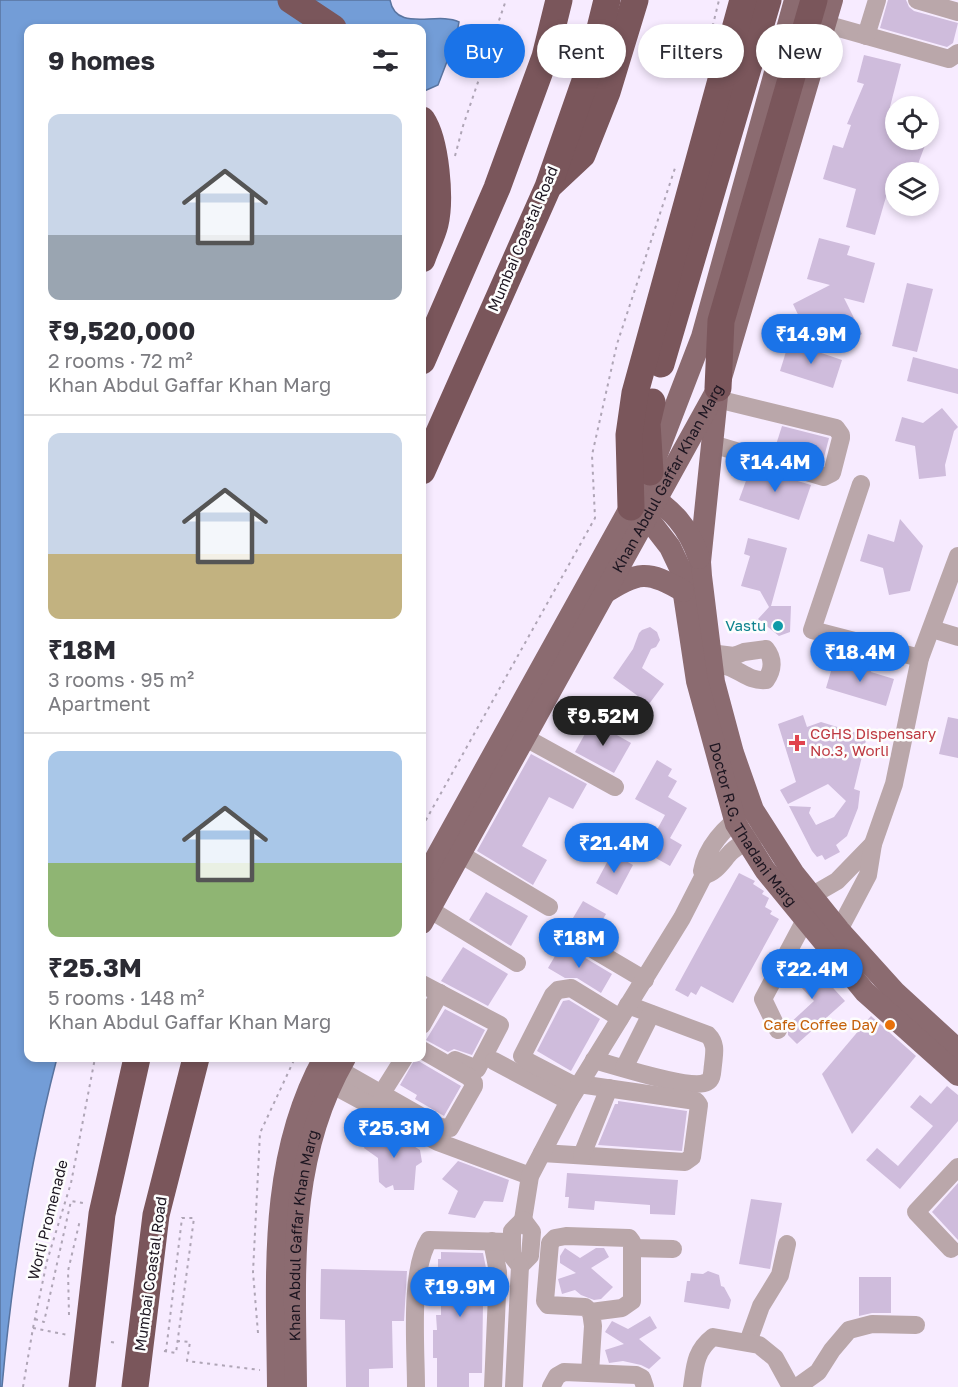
<!DOCTYPE html>
<meta charset="utf-8">
<style>
body{margin:0;font-family:"Golos Text",sans-serif;background:#f7f7f7;color:#2b2b33;height:100vh;display:flex;flex-direction:column;font-size:22px;white-space:nowrap}
*{box-sizing:border-box;margin:0}
p{font-size:20px;color:#7c7c81}
.icon{flex:none;width:33px;height:33px;fill:none;stroke:currentColor;stroke-width:2;stroke-linecap:round;stroke-linejoin:round}
.map{position:relative;flex:1;overflow:hidden}
.details{position:absolute;left:24px;top:24px;width:402px;height:1038px;display:flex;flex-direction:column;background:#fff;border-radius:12px;box-shadow:0 3px 9px #0003}
.details>*{flex:none}
.banner{position:absolute;left:444px;top:24px;width:423px;height:54px;display:flex;gap:12px}
.buttons{position:absolute;left:885px;top:96px;display:grid;gap:12px}
.buttons a{display:grid;place-items:center;width:54px;height:54px;border-radius:50%;background:#fff;box-shadow:0 3px 9px #0003;font-size:30px}
.price{position:absolute;translate:-50% -51px;padding:0 14px;border-radius:21px;background:#1a73e8;color:#fff;font-size:20px;line-height:39px;filter:drop-shadow(0 2px 3px #0008)}
.price::after{content:'';position:absolute;left:50%;top:36px;width:18px;height:14px;margin-left:-9px;background:inherit;clip-path:polygon(0 0,100% 0,50% 100%)}
.price.current{background:#222;color:#fff}
ul{padding:0;list-style:none}
li{display:grid;align-content:center;gap:12px;height:318px;padding:0 24px}
li+li{border-top:2px solid #e1e1e2}
li span{display:grid;place-items:center;height:186px;border-radius:12px;color:#555}
li>.icon{margin-inline-start:auto}
span .icon{width:108px;height:108px;fill:#fffc;stroke-width:1}
li b{font-size:26px}
h2{display:flex;justify-content:space-between;align-items:center;height:72px;padding:0 24px;font-size:26px}
.pill{padding:0 21px;border-radius:27px;background:#fff;box-shadow:0 3px 9px #0003;font-size:21px;line-height:54px}
.pill.current{background:#1a73e8;color:#fff}
.map>svg:first-child{display:block}
.water{fill:#739dd7;stroke:#5974a0;stroke-width:1.5}
.building{fill:#cfbcdc}
.lines{fill:none;stroke-linecap:round;stroke-linejoin:round}
.path{stroke:#afa5b6;stroke-width:2;stroke-dasharray:3 4.5;stroke-linecap:butt}
.minor{stroke:#baa7aa;stroke-width:18}
.major{stroke:#8b6b70;stroke-width:22}
.highway{stroke:#7a565b;stroke-width:27}
.culture-dot{fill:#0f9aa8;stroke:#fdfdfd;stroke-width:2}
.health-dot{fill:#e0444e;stroke:#fdfdfd;stroke-width:2}
.food-dot{fill:#e8710a;stroke:#fdfdfd;stroke-width:2}
.labels{text-anchor:middle;stroke-width:5;stroke-linejoin:round;paint-order:stroke}
.street-label{font-size:15px;fill:#1c1520;stroke:#fdfdfd}
.culture-label{font-size:15px;fill:#0d838f;stroke:#fdfdfd;text-anchor:end}
.health-label{font-size:15px;fill:#be3a42;stroke:#fdfdfd;text-anchor:start}
.food-label{font-size:15px;fill:#c56008;stroke:#fdfdfd;text-anchor:end}
</style>
<div class="map">
<svg width="958" height="1387" viewBox="0 0 958 1387">
<rect width="100%" height="100%" fill="#f7ebff"/>
<path class="water" d="M0,0H390C396,33 437,11 459,22L456,38L438,85L422,92V28H28V1058H57C29,1166 12,1276 2,1387H0Z"/>
<g class="building">
<path d="M888,0H906L909,7L914,11L958,23L953,43L947,47L880,28Z"/>
<path d="M864,55L901,64L890,107L896,109V140H927L915,172H896V192L888,190L875,235L846,227L856,189L823,179L833,145L843,148L851,125L847,124L864,84L857,82Z"/>
<path d="M819,238L850,246L847,255L875,263L864,303L844,298L862,334L853,339L851,335L840,341L835,331L817,340L809,323L803,325L793,304L830,285L807,279Z"/>
<path d="M907,283L933,289L917,352L892,346Z"/>
<path d="M789,342L842,360L833,388L780,371Z"/>
<path d="M913,357L958,369V394L907,381Z"/>
<path d="M942,408L958,427L954,431L945,465L946,476L919,479L915,446L895,441L902,417L923,423Z"/>
<path d="M782,426L829,438L822,465L774,451Z"/>
<path d="M751,467L811,485L799,520L739,500Z"/>
<path d="M900,519L923,546L910,591L889,595L883,568L860,561L868,534L894,542Z"/>
<path d="M748,538L787,548L771,606H791L790,632L779,636L758,619L769,607L760,591L741,586L750,556L744,554Z"/>
<path d="M650,627L657,632L660,640L656,647L651,649L642,668L664,684L649,704L613,678L633,649L639,633L642,630Z"/>
<path d="M834,661L872,669L871,672L894,679L886,706L826,688Z"/>
<path d="M803,715L807,727L821,722L867,736L854,789L860,791L858,808L847,836L836,845L840,852L825,860L822,855L817,857L812,851L789,806L811,807L809,813L816,825L834,817L846,801L828,784L788,804L780,790L796,782L778,724Z"/>
<path d="M948,717L958,719V758L939,754Z"/>
<path d="M592,721L631,743L614,773L575,752Z"/>
<path d="M531,754L587,784L573,809L549,797L522,846L547,860L533,885L477,851Z"/>
<path d="M657,760L672,769L668,776L677,781L668,797L687,808L670,838L682,845L670,866L645,852L665,815L635,799Z"/>
<path d="M612,853L633,865L617,895L596,883Z"/>
<path d="M739,873L755,881L753,884L764,891L762,894L769,898L765,907L772,911L770,914L779,919L733,1003L701,986L696,995L691,992L688,997L675,990Z"/>
<path d="M486,892L528,916L511,946L469,920Z"/>
<path d="M583,901L606,914L593,936L570,923Z"/>
<path d="M562,944L612,974L601,993L577,978H565L548,968Z"/>
<path d="M463,947L508,974L488,1006L441,981Z"/>
<path d="M804,956L845,1001L797,1044L788,1035V1025L814,1001L789,974L794,965Z"/>
<path d="M569,1000L600,1019L571,1071L537,1051L563,1001Z"/>
<path d="M445,1009L485,1030L472,1055L454,1049L448,1052L426,1040Z"/>
<path d="M871,1016L916,1056L852,1134L822,1074Z"/>
<path d="M415,1059L461,1086L444,1116L415,1099L417,1095L400,1085Z"/>
<path d="M947,1086L958,1095V1121L900,1189L866,1160L877,1148L898,1166L933,1126L910,1107L920,1095L931,1104Z"/>
<path d="M618,1101L687,1111L682,1151L598,1145L615,1104H618Z"/>
<path d="M381,1125L385,1135H396L420,1150L422,1162L416,1166L414,1190H394L393,1185L386,1188L379,1182L378,1158L364,1148L369,1131L374,1126Z"/>
<path d="M458,1161L509,1180L503,1202L484,1201L475,1218L448,1214L458,1191L442,1179Z"/>
<path d="M567,1173L678,1180L675,1215L650,1214V1205L595,1201L594,1210L568,1208L569,1197H565Z"/>
<path d="M958,1183V1240L932,1212Z"/>
<path d="M751,1199L782,1203L770,1269L739,1264Z"/>
<path d="M565,1248L580,1258L596,1248H604L609,1257L591,1268L613,1287L601,1299L594,1300L581,1295L575,1290L562,1294L558,1279L576,1273L560,1263V1256Z"/>
<path d="M441,1252L483,1253L487,1273L485,1302H483L482,1373H469V1387H437V1358H433V1330H437L436,1315H441V1287H438V1259H441Z"/>
<path d="M321,1269L407,1271L404,1321H392L393,1368L369,1369V1387H346L345,1320L320,1319Z"/>
<path d="M708,1271L719,1275L721,1286L724,1287L731,1300L729,1309L684,1302L687,1281H690L691,1273L703,1274Z"/>
<path d="M859,1277H891V1313H872L859,1316Z"/>
<path d="M650,1316L657,1328L639,1339L661,1358L649,1369L641,1365L623,1361L609,1363L605,1350L624,1344L605,1332L612,1321L628,1329Z"/>
</g>
<g class="lines">
<g class="path">
<path d="M702,70L719,0"/>
<path d="M455,156L463,126L506,0"/>
<path d="M422,827L595,518L592,455L617,344L676,165"/>
<path d="M69,1315L68,1271L80,1220"/>
<path d="M35,1319L44,1322L71,1201L83,1203"/>
<path d="M33,1328L68,1335"/>
<path d="M258,1333L253,1272L260,1133L295,1058"/>
<path d="M177,1341L190,1342L187,1361L260,1370"/>
<path d="M111,1342L117,1343"/>
<path d="M164,1351L176,1353L194,1218H182L166,1351"/>
<path d="M23,1387L33,1328L47,1261L71,1183L95,1058"/>
</g>
<g class="minor">
<path d="M917,0L958,12"/>
<path d="M825,24L949,59L958,53"/>
<path d="M866,36L877,0"/>
<path d="M712,444L824,477L832,473L841,438V435L836,428L717,399"/>
<path d="M861,484L812,630L920,658"/>
<path d="M932,629L958,637"/>
<path d="M710,653L734,656L744,652L766,649C774,659 773,670 766,680C743,682 736,661 711,666"/>
<path d="M524,737L615,787"/>
<path d="M744,815C725,826 706,848 702,871L704,875C716,873 723,860 731,852C738,845 748,841 757,836"/>
<path d="M460,854L549,907"/>
<path d="M801,905L811,896L837,881L873,844"/>
<path d="M429,909L517,963"/>
<path d="M562,931L645,980"/>
<path d="M830,938L839,930L868,875L873,844L894,784L920,658L958,556"/>
<path d="M422,984L500,1025L477,1069L455,1060"/>
<path d="M422,1025L440,993"/>
<path d="M778,1030L763,999L805,920"/>
<path d="M594,1060C614,1065 692,1091 707,1082C713,1079 712,1071 713,1065C714,1054 717,1044 708,1035L628,1005"/>
<path d="M494,1061L569,1101"/>
<path d="M624,1068L651,1014"/>
<path d="M338,1069L440,1127L450,1128L474,1086V1083L469,1077L422,1050"/>
<path d="M331,1084L438,1142L530,1176"/>
<path d="M577,1087L529,1062L522,1056L553,995L558,990L571,988L620,1018"/>
<path d="M382,1093L404,1058"/>
<path d="M542,1153L685,1162L692,1157L699,1105L696,1101L579,1084"/>
<path d="M582,1155L609,1088"/>
<path d="M523,1220L530,1176L569,1101L682,918L704,875"/>
<path d="M523,1220L532,1232L530,1256L520,1266L512,1256V1231Z"/>
<path d="M492,1241L498,1272L493,1387"/>
<path d="M632,1248L673,1249"/>
<path d="M951,1249L916,1212L958,1167"/>
<path d="M748,1342L761,1306L780,1275L787,1244"/>
<path d="M590,1373L593,1326L591,1312L585,1307L548,1305L545,1301L550,1243L555,1238L566,1236L629,1238L632,1242V1301L622,1308L591,1312"/>
<path d="M416,1387C416,1348 409,1271 429,1240L512,1242"/>
<path d="M514,1387L520,1266"/>
<path d="M551,1387L557,1376L564,1372L636,1375L642,1378L645,1387"/>
<path d="M692,1387C695,1366 695,1351 713,1337L759,1345L775,1358L791,1387"/>
<path d="M797,1387L818,1372L832,1350L849,1330L872,1324L916,1325"/>
</g>
<g class="major">
<path d="M717,396L700,562L701,576L714,682L733,753L753,810L794,874L839,930L895,992L958,1050"/>
<path d="M643,491C672,509 688,526 699,558"/>
<path id="s1" d="M636,510L646,516L670,547L680,568L697,681L736,824L765,870L865,992L958,1075"/>
<path d="M603,594C638,571 648,570 683,591"/>
<path d="M422,883L650,472L702,337L795,0"/>
<path id="s2" d="M422,923L718,388L832,0"/>
<path d="M278,1387C277,1275 268,1159 324,1058"/>
<path id="s3" d="M296,1387C295,1273 286,1160 345,1058"/>
</g>
<g class="highway">
<path d="M291,0L333,28"/>
<path d="M422,120C436,141 441,199 435,224C432,236 426,247 422,259"/>
<path d="M551,184L582,155L607,92L635,0"/>
<path d="M422,361L497,188L545,57L559,0"/>
<path d="M661,364L768,0"/>
<path d="M718,388L721,321L814,0"/>
<path d="M422,471L548,187L592,61L607,0"/>
<path d="M650,472L647,423L652,402"/>
<path d="M631,507L629,435L635,393L743,0"/>
<path d="M82,1387L102,1214L137,1058"/>
<path d="M135,1387L156,1215L196,1058"/>
</g>
</g>
<circle class="culture-dot" cx="778" cy="626" r="6"/>
<path class="health-dot" d="M794 734h6v6h6v6h-6v6h-6v-6h-6v-6h6z"/>
<circle class="food-dot" cx="890" cy="1025" r="6"/>
<g class="labels">
<g class="street-label">
<text transform="translate(523 239) rotate(-67)" y="5">Mumbai Coastal Road</text>
<text dy="5" stroke="none"><textPath href="#s2" startOffset="508">Khan Abdul Gaffar Khan Marg</textPath></text>
<text dy="5" stroke="none"><textPath href="#s1" startOffset="344">Doctor R.G. Thadani Marg</textPath></text>
<text transform="translate(48 1220) rotate(-76)" y="5">Worli Promenade</text>
<text dy="5" stroke="none"><textPath href="#s3" startOffset="152">Khan Abdul Gaffar Khan Marg</textPath></text>
<text transform="translate(151 1274) rotate(-82)" y="5">Mumbai Coastal Road</text>
</g>
<g class="culture-label">
<text x="766" y="631">Vastu</text>
</g>
<g class="health-label">
<text x="810" y="739">CGHS Dispensary<tspan x="810" dy="17">No.3, Worli</tspan></text>
</g>
<g class="food-label">
<text x="878" y="1030">Cafe Coffee Day</text>
</g>
</g>
</svg>
<div class="buttons">
<a><svg class="icon" aria-label="locate" viewBox="0 0 24 24"><circle cx="12" cy="12" r="6"/><path d="M12 2v4M12 18v4M2 12h4M18 12h4"/></svg></a>
<a><svg class="icon" aria-label="layers" viewBox="0 0 24 24"><path d="M12 4l9 5-9 5-9-5zM3 14l9 5 9-5"/></svg></a>
</div>
<b class="price" style="left:811px;top:365px">₹14.9M</b>
<b class="price" style="left:775px;top:493px">₹14.4M</b>
<b class="price" style="left:860px;top:683px">₹18.4M</b>
<b class="price current" style="left:603px;top:747px">₹9.52M</b>
<b class="price" style="left:614px;top:874px">₹21.4M</b>
<b class="price" style="left:579px;top:969px">₹18M</b>
<b class="price" style="left:812px;top:1000px">₹22.4M</b>
<b class="price" style="left:394px;top:1159px">₹25.3M</b>
<b class="price" style="left:460px;top:1318px">₹19.9M</b>
<div class="banner">
<a class="pill current">Buy</a>
<a class="pill">Rent</a>
<a class="pill">Filters</a>
<a class="pill">New</a>
</div>
<section class="details">
<h2>9 homes<svg class="icon" aria-label="filters" viewBox="0 0 24 24"><path d="M4 7h16M4 17h16"/><circle cx="9" cy="7" r="2"/><circle cx="15" cy="17" r="2"/></svg></h2>
<ul>
<li><span style="background:linear-gradient(#c9d6e8 65%,#9aa5b1 0)"><svg class="icon" aria-label="home" viewBox="0 0 24 24"><path d="M3 11l9-7 9 7M6 9v11h12V9"/></svg></span><div><b>₹9,520,000</b><p>2 rooms · 72 m²</p><p>Khan Abdul Gaffar Khan Marg</p></div></li>
<li><span style="background:linear-gradient(#c9d6e8 65%,#c2b280 0)"><svg class="icon" aria-label="home" viewBox="0 0 24 24"><path d="M3 11l9-7 9 7M6 9v11h12V9"/></svg></span><div><b>₹18M</b><p>3 rooms · 95 m²</p><p>Apartment</p></div></li>
<li><span style="background:linear-gradient(#a9c7e8 60%,#8fb573 0)"><svg class="icon" aria-label="home" viewBox="0 0 24 24"><path d="M3 11l9-7 9 7M6 9v11h12V9"/></svg></span><div><b>₹25.3M</b><p>5 rooms · 148 m²</p><p>Khan Abdul Gaffar Khan Marg</p></div></li>
</ul>
</section>
</div>
